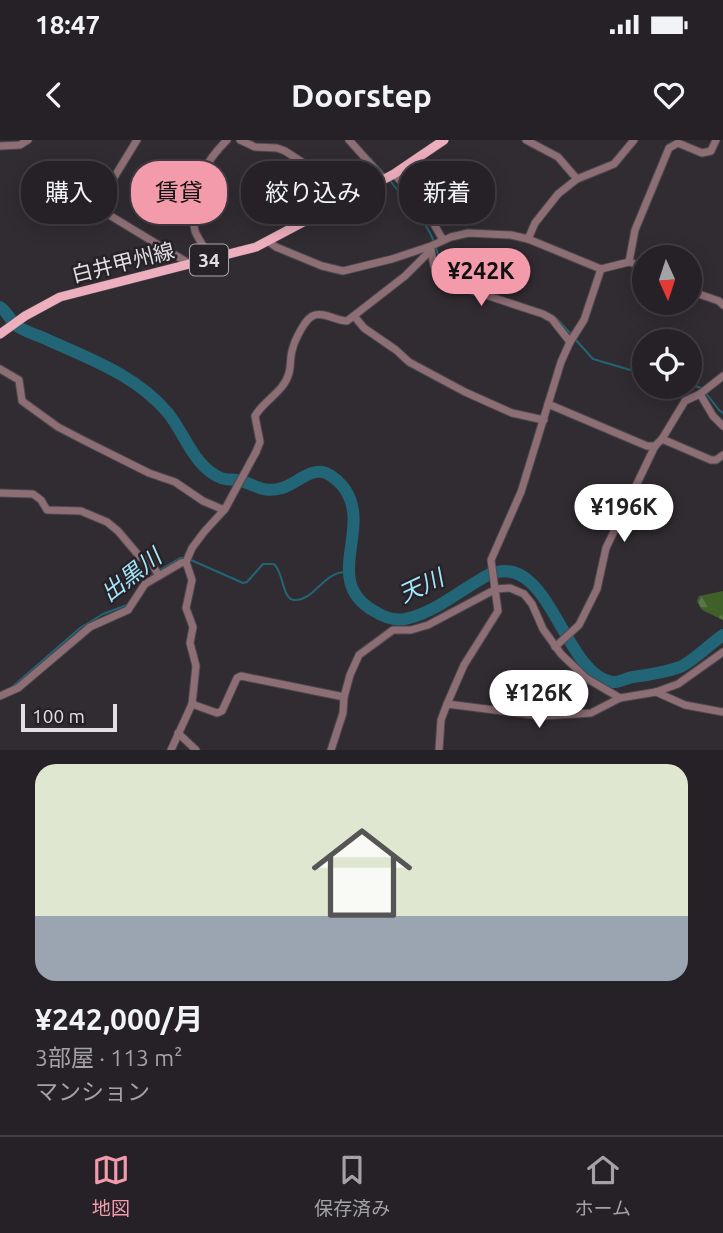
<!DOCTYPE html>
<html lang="ja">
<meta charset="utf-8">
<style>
body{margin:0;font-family:Ubuntu,"Noto Sans JP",sans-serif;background:#2d292e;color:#f1f3f6;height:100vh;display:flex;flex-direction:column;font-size:26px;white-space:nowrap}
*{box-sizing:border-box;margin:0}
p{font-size:23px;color:#a3a3a7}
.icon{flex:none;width:38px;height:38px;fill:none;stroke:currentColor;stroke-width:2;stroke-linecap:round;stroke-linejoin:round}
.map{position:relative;height:610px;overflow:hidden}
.side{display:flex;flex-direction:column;background:#252126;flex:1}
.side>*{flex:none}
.guide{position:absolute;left:21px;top:21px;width:682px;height:63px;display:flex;gap:14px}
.needle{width:46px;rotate:177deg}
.fabs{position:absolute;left:632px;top:105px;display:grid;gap:14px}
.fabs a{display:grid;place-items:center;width:70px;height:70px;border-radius:50%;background:#252126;box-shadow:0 4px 18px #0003,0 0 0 2px #423e43;font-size:35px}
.scale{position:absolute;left:21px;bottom:18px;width:96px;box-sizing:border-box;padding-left:7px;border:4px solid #e2dfe3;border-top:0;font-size:19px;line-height:24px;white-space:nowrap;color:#e2dfe3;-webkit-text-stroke:5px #272228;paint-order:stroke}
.price{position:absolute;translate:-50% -60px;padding:0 16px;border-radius:24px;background:#fff;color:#222;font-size:23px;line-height:46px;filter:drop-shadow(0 2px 4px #0008)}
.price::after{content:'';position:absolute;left:50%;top:42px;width:21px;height:16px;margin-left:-10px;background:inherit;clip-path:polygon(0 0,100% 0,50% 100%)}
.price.current{background:#f39aab;color:#111}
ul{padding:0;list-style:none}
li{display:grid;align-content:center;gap:14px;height:371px;padding:0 35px}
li+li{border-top:2px solid #423e43}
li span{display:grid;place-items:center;height:217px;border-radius:21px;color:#555}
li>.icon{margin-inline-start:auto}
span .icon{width:126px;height:126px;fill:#fffc;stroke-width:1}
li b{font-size:30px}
.chip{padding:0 24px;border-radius:28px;background:#252126;box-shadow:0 4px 18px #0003,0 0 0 2px #423e43;font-size:24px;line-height:63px}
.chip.current{background:#f39aab;color:#111}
.status{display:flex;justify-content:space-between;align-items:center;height:49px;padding:0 35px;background:#252126;direction:ltr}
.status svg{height:19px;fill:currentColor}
header{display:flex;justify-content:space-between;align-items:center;height:91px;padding:0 35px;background:#252126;font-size:32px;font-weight:600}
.dock{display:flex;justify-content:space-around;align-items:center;height:98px;border-top:2px solid #423e43;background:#252126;font-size:19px;color:#a3a3a7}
.dock a{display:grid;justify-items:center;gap:4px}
.dock .current{color:#f39aab}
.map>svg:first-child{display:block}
.forest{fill:url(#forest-firs)}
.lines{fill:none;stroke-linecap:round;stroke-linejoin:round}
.stream{stroke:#216576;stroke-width:2}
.river{stroke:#216576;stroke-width:12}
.minor-casing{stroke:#4d494e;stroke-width:9}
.major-casing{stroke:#4d494e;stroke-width:10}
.minor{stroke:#8d6e75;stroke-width:7}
.major{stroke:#edaebd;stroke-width:9}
.labels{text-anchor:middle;stroke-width:5;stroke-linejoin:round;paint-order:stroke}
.shield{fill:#272228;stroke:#aaa6ab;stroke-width:2}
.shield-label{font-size:19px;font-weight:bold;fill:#e2dfe3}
.street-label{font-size:21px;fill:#e2dfe3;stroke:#272228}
.water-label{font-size:23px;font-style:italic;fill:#a3e6fa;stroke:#272228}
</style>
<div class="status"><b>18:47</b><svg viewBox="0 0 49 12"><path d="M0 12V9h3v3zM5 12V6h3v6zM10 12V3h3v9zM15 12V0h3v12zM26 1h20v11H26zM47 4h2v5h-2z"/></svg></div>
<header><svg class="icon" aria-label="back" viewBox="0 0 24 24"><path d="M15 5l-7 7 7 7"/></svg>Doorstep<svg class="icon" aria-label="heart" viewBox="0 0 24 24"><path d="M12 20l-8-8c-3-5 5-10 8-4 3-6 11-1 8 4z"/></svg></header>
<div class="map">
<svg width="723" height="610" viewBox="0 0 723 610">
<defs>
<pattern id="forest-firs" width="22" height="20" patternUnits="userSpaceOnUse" patternTransform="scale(1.75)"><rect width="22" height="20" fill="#3f6029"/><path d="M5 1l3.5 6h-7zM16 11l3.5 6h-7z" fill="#5a7648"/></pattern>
</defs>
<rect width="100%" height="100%" fill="#312c32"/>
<path class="forest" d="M723,451V480L702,470L697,461L699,456Z"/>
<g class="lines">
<g class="stream">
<path d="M370,18L385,35"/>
<path d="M389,39C404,60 425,78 434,102"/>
<path d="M436,108C444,133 447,137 472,147"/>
<path d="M556,178L571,194"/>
<path d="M575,199L593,219L644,234"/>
<path d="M690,244L701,248"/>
<path d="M705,252L719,270L723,273"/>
<path d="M191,420L243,443L247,442L263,424H274C284,433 282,459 294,460C315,461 323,431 347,432"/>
<path d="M160,430L180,418H186"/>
<path d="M143,442L155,433"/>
<path d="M11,548L80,488L103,474L127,465L130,461"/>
</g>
<path class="river" d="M0,167C8,172 10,181 17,186C25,192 38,195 46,199C90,219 136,235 168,273C185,294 194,327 221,338C226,340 231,339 237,340C254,343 261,354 282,348C296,344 311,327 326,333C333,336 342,344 346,351C371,391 322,441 374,471C385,478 396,482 409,478C437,471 462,449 488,435C549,407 563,534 612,542C618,543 626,538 633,537C648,535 666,532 680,527C692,522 711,503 723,495"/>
<g class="minor-casing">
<g id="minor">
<path d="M137,0L96,67L190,124"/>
<path d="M240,0L255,7L277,8L285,11L333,42L348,59"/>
<path d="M349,0L384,39"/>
<path d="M526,0L558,17L577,39"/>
<path d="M0,6L20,5L28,0"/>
<path d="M394,34L423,65L443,100"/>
<path d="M528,99L535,83L558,54L577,39L614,24L634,0"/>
<path d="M269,102L276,107L322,126L343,131L392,119L431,106L451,97L468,93L511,95L528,99L601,129L629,122L644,127"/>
<path d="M431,110L434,126L449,143L543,174L552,179L570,202"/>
<path d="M211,120C207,110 199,101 195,91C193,83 194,76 194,68C196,39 207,20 227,0"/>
<path d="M629,122L635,90L669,8L678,3L702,13L711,11L716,0"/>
<path d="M690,151L719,161L723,165"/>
<path d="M354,176L364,188L396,210L409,222L465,252L512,273L544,280"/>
<path d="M0,229L19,240L22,261L58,287L83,300L149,333L175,342L203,361L224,370"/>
<path d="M700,254L713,276L723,286"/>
<path d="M548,264L647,306H655"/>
<path d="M662,299L711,320H716L723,315"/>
<path d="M0,353L33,354L41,360L47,370L81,371L107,382L118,391L140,417L151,422L159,436"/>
<path d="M555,507L579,485L597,449L606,408L655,306L662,299L685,261L700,254L723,236"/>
<path d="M656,552L685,565L723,572"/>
<path d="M0,556L18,548L90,487L128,470L145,444L181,423L186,422L192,408L204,392L225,369L256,312L260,302L255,276C264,260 284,252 289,233C291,226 290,218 292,211C294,202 305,177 315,175C325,172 336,181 347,181L405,136L431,110L429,107"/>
<path d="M192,564L217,573L222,571L237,538L241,536L344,557"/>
<path d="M447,564L541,576L591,573L620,558L656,552L678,544L723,512"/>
<path d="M178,593L196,610"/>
<path d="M171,610L192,564L196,526L190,503L193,487L186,468L192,440L186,422"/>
<path d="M331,610L343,573L344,557L350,535L359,515L393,490H411L428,485L496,449L510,448L524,454L532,464L543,489L561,514L586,538L620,558"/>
<path d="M439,610L441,580L447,564L464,525L498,471L491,420L521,352L561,222L570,202L584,180L601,129"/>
</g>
</g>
<g class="major-casing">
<path id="major" d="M0,194L25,176L60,157L256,107L394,34L444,0"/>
</g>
<use href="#minor" class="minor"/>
<use href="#major" class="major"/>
</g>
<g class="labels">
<rect class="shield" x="190" y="104.5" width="38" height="31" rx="5"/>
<g class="shield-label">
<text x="209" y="127">34</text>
</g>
<g class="street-label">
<text transform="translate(123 123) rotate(-14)" y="7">白井甲州線</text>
</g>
<g class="water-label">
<text transform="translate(131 435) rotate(-38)" y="8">出黒川</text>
<text transform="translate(421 446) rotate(-25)" y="8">天川</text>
</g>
</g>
</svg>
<div class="fabs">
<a><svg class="needle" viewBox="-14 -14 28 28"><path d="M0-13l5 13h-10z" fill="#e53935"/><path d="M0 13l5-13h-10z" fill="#a3a3a7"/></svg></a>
<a><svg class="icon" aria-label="locate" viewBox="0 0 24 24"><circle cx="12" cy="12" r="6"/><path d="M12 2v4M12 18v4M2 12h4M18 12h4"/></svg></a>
</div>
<div class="scale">100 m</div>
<b class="price current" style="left:481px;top:168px">¥242K</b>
<b class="price" style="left:624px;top:404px">¥196K</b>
<b class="price" style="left:539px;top:590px">¥126K</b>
<div class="guide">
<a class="chip">購入</a>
<a class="chip current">賃貸</a>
<a class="chip">絞り込み</a>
<a class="chip">新着</a>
</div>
</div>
<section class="side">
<ul>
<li><span style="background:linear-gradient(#dfe7d0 70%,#9aa5b1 0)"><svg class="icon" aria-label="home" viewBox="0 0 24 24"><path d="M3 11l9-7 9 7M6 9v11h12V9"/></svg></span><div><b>¥242,000/月</b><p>3部屋 · 113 m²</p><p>マンション</p></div></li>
</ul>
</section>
<nav class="dock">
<a class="current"><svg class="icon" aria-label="map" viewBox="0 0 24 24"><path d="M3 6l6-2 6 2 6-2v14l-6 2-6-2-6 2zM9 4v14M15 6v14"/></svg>地図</a>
<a><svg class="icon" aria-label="saved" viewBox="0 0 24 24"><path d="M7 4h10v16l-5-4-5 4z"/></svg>保存済み</a>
<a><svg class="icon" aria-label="home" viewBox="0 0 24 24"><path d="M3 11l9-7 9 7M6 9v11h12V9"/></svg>ホーム</a>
</nav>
